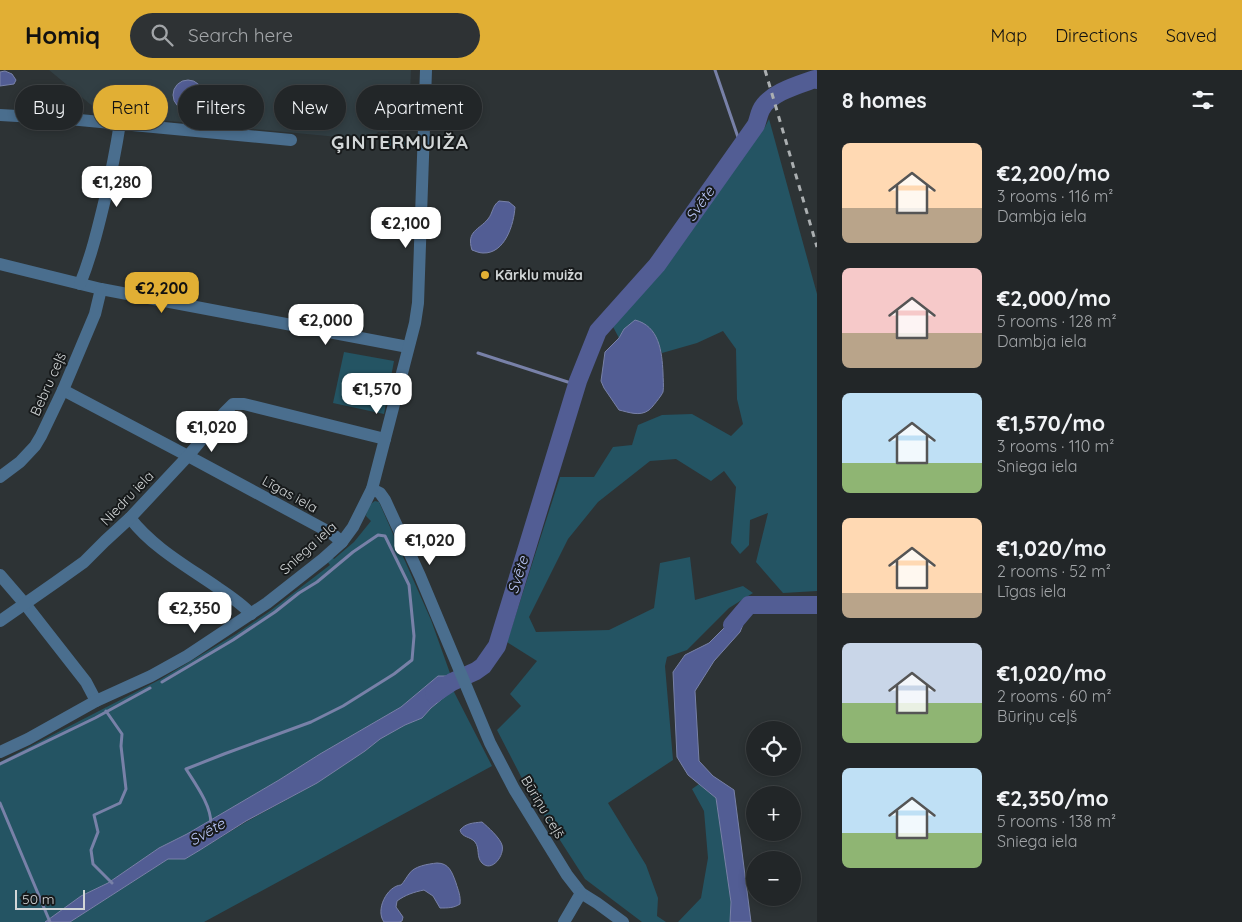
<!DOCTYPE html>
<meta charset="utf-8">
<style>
body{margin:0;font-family:Quicksand,sans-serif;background:#2e3234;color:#f1f3f6;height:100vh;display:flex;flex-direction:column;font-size:19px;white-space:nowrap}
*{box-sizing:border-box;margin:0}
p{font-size:16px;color:#a2a5a8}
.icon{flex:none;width:28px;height:28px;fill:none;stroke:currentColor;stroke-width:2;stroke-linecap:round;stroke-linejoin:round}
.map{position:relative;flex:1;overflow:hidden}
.drawer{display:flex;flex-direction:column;background:#222628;width:425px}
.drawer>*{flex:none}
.top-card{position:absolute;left:15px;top:15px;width:475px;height:45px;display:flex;gap:10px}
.tools{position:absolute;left:746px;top:651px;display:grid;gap:10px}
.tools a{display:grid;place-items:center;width:55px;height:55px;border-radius:50%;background:#222628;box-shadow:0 2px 8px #0003,0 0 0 1px #3f4345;font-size:25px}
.scale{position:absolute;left:15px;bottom:12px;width:70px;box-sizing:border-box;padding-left:5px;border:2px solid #d2d6d7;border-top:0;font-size:14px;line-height:18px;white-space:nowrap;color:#d2d6d7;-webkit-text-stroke:4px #171a1b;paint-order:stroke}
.price{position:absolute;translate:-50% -42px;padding:0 11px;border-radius:10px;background:#fff;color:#222;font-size:16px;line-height:32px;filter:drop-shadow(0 1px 2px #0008)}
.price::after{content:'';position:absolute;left:50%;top:30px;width:15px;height:11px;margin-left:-8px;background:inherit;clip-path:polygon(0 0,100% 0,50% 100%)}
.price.on{background:#e1af34;color:#111}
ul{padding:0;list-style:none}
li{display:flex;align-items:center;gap:15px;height:125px;padding:0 25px}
li span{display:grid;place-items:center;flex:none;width:140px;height:100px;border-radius:8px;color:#555}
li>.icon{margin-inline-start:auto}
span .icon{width:60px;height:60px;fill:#fffc;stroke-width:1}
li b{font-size:21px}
h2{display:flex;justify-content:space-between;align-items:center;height:60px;padding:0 25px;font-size:21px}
.chip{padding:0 18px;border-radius:22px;background:#222628;box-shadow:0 2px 8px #0003,0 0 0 1px #3f4345;font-size:18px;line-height:45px}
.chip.on{background:#e1af34;color:#111}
header{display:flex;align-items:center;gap:30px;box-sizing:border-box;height:70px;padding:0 25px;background:#e1af34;color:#111}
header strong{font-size:24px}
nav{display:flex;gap:28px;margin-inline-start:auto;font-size:18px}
.search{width:350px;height:45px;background:#2e3234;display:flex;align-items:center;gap:12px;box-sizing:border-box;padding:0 18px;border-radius:28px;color:#a2a5a8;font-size:19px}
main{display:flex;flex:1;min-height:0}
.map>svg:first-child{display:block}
.built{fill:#323f44}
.green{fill:#245463}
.water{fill:#525d94;stroke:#7881a8}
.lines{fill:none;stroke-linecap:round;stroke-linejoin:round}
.stream{stroke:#7881a8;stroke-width:3}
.river{stroke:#525d94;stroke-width:18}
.minor{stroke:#4a6e8e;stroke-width:12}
.rail{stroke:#abafb1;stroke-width:3;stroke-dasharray:6 6;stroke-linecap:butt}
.poi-dot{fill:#e1af34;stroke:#171a1b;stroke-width:2}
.labels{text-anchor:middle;stroke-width:4;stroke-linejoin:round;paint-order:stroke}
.poi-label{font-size:14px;font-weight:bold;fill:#d2d6d7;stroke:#171a1b;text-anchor:start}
.street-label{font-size:14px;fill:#d2d6d7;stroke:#171a1b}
.water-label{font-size:15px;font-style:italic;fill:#b7c3f5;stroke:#171a1b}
.district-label{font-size:19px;font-weight:bold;letter-spacing:1px;fill:#d2d6d7;stroke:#171a1b}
</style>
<header>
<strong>Homiq</strong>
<div class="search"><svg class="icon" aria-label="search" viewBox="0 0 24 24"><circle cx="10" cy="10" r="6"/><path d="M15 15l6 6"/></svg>Search here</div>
<nav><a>Map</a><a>Directions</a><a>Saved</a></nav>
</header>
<main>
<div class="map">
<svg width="817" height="852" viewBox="0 0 817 852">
<rect width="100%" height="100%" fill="#2d3335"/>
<path class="built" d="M49,0H411L409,47L410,52L408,54V57L389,56L388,63L378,62L374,67L369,70L128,47L103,43L96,39Z"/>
<g class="green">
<path d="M51,20H54L57,23L56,32L66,35L65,41L62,43H51L47,38L50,22Z"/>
<path d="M769,49L817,224V521L783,523L756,492L768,443L750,450L749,475L740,484L731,473L736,417L724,401L711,411L676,389L650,391L598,432L568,469L529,547L536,562L609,560L654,538L660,493L690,487L695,530L743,516L753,523L729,538L687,580L667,587L665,596L673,690L608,733L646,795L658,828L657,846L666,852H642L585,809L529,722L497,660L521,636L510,624L537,591L507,572L560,407H594L613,377L632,375L638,355L662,345L692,344L731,366L743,354L737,329L736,279L723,261L697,273L662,283L654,263L624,259L619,268L612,255L638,226L765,57Z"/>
<path d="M395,66H400L408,70L411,78L385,75C388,70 390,67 395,66Z"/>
<path d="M344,282L394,291L384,344L333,333Z"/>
<path d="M375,431L379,432L431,550L451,606H438L401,637L320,684L279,710L187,764L159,778L108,813L81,826L45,852H0V692L161,609L236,564L270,541L330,495L327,491L332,487L334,489L354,472L371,451L366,446C367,440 369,434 375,431Z"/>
<path d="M453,620L492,696L204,852H70L168,789H185L200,780L246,752L317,713L365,681L380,669L405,655L422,648L431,638Z"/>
<path d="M699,714L716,728L731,832L730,852H678L701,828L708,788L704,741L692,719Z"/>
</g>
<g class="water">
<path d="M5,1L12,4L16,10L14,14L0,16V2Z"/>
<circle cx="188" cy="25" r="15"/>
<path d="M499,131L509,132L515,137C514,154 505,184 483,183C479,183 475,181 472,180C466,161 479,160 488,149C493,143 492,136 499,131Z"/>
<path d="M635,250C659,256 662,281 663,303C663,308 664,317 663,322C662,325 651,339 649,340C640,347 628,342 619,340L604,318L601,311L605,282L619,268L624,259Z"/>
<path d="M750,537L740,562L714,591L695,621L699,691L713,706L734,720L751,852H730L731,832L716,728L688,705L677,687L673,602L685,585L709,573L744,538Z"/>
<path d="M438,606H451L455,615L453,620L431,638L422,648L405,655L380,669L365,681L317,713L246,751L200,780L185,789H168L70,852H45L81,826L108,813L159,778L187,764L279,710L320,684L401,637Z"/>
<path d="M482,752C488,757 500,768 502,775C505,785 492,803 482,793C476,787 480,778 475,772C470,766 462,768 460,760C466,753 473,753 482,752Z"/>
<path d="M437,793C449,793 452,802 456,813C458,820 461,826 460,834C454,838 448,838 440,838L433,826L424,820C414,822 405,825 397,831L396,837L403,847L402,851L399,852H384C375,840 387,816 401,815C404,812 406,808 409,804C414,796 428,794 437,793Z"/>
</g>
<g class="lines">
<g class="stream">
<path d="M715,0L741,76"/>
<path d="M478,283L577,315"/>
<path d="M162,612L233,570L275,542L299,523L317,512L353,482L378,465L385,466L409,515L414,566L412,590L394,604L343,636L311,652L224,684L186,699C196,715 211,735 211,754"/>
<path d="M106,641L122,664L121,676L126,719L120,733L94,745L98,762L91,780L93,794L112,813"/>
<path d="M0,694L95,648L150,618"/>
<path d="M0,733L50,852"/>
</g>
<g class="river">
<path d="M732,555L749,535H817"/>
<path d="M434,624L452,612L476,601L483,596L497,576L578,311L598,261L657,195L756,55C758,50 759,44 761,40C769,23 798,15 815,9L817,10"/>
</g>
<g class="minor">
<path d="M0,45L69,49L291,70"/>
<path d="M0,194L101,219L408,277"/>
<path d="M80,214C91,187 98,158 105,129C111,104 116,79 120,53"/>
<path d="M63,320L188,386L331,463L342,472"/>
<path d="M0,407L20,392L35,376L41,366L63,320L95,244L101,219"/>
<path d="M372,419L380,423L385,430L420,506L490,673L514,719L567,805L581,823L597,833L623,852"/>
<path d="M130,448C153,478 188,497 218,518C230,526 242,534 251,544"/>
<path d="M0,505L25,534L86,612L96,631"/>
<path d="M0,551L56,512L84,492L105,471L130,448L188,386L224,343L233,334H244L385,369"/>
<path d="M0,682L28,669L96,631L151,606L187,586L267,533L323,489L342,472L353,457L372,419L415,253L418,233L426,0"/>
<path d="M564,852L581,823"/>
</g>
<path class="rail" d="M765,0L817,177"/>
</g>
<circle class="poi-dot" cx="485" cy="205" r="5"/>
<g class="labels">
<g class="poi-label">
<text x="495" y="210">Kārklu muiža</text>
</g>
<g class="street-label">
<text transform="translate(48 314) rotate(-66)" y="5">Bebru ceļš</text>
<text transform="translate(290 424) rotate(29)" y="5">Līgas iela</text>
<text transform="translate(127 428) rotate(-46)" y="5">Niedru iela</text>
<text transform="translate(308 478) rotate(-42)" y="5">Sniega iela</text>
<text transform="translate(543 737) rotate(59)" y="5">Būriņu ceļš</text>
</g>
<g class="water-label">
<text transform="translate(700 134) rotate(-55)" y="5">Svēte</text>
<text transform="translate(518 505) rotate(-73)" y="5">Svēte</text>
<text transform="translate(207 762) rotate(-30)" y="5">Svēte</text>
</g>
<g class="district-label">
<text x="400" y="79">ĢINTERMUIŽA</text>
</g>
</g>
</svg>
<div class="tools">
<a><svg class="icon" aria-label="locate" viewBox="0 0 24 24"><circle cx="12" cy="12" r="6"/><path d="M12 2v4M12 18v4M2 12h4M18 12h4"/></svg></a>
<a>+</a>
<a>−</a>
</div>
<div class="scale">50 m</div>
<b class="price" style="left:117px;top:138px">€1,280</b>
<b class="price" style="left:406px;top:179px">€2,100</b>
<b class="price on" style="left:162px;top:244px">€2,200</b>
<b class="price" style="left:326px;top:276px">€2,000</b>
<b class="price" style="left:377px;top:345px">€1,570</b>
<b class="price" style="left:212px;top:383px">€1,020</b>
<b class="price" style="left:430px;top:496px">€1,020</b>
<b class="price" style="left:195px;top:564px">€2,350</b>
<div class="top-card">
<a class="chip">Buy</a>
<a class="chip on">Rent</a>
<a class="chip">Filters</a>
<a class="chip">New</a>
<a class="chip">Apartment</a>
</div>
</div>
<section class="drawer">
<h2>8 homes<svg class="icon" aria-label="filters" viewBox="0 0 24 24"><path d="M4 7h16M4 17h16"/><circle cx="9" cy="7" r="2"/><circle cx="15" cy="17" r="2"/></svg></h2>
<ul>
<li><span style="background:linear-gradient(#ffd9b3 65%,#b9a48a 0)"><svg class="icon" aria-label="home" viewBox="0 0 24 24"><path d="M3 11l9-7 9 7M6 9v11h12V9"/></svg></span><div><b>€2,200/mo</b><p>3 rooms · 116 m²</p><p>Dambja iela</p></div></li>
<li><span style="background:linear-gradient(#f6c9c9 65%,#b9a48a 0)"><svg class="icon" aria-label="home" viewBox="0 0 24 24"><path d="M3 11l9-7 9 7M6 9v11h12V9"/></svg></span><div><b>€2,000/mo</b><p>5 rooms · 128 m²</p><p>Dambja iela</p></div></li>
<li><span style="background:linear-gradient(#bfe0f5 70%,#8fb573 0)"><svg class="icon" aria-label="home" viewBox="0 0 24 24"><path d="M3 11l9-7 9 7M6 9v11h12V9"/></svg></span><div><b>€1,570/mo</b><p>3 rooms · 110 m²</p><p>Sniega iela</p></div></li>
<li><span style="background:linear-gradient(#ffd9b3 75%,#b9a48a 0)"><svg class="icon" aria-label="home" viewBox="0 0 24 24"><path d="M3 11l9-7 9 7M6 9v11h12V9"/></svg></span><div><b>€1,020/mo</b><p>2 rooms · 52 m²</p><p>Līgas iela</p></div></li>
<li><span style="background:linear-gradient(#c9d6e8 60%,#8fb573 0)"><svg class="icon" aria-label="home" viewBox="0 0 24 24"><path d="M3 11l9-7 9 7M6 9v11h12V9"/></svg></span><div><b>€1,020/mo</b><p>2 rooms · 60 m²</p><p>Būriņu ceļš</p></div></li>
<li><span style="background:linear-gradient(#bfe0f5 65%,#8fb573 0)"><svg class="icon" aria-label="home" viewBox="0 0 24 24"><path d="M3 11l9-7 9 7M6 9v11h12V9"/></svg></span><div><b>€2,350/mo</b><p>5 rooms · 138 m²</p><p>Sniega iela</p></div></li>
</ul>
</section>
</main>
